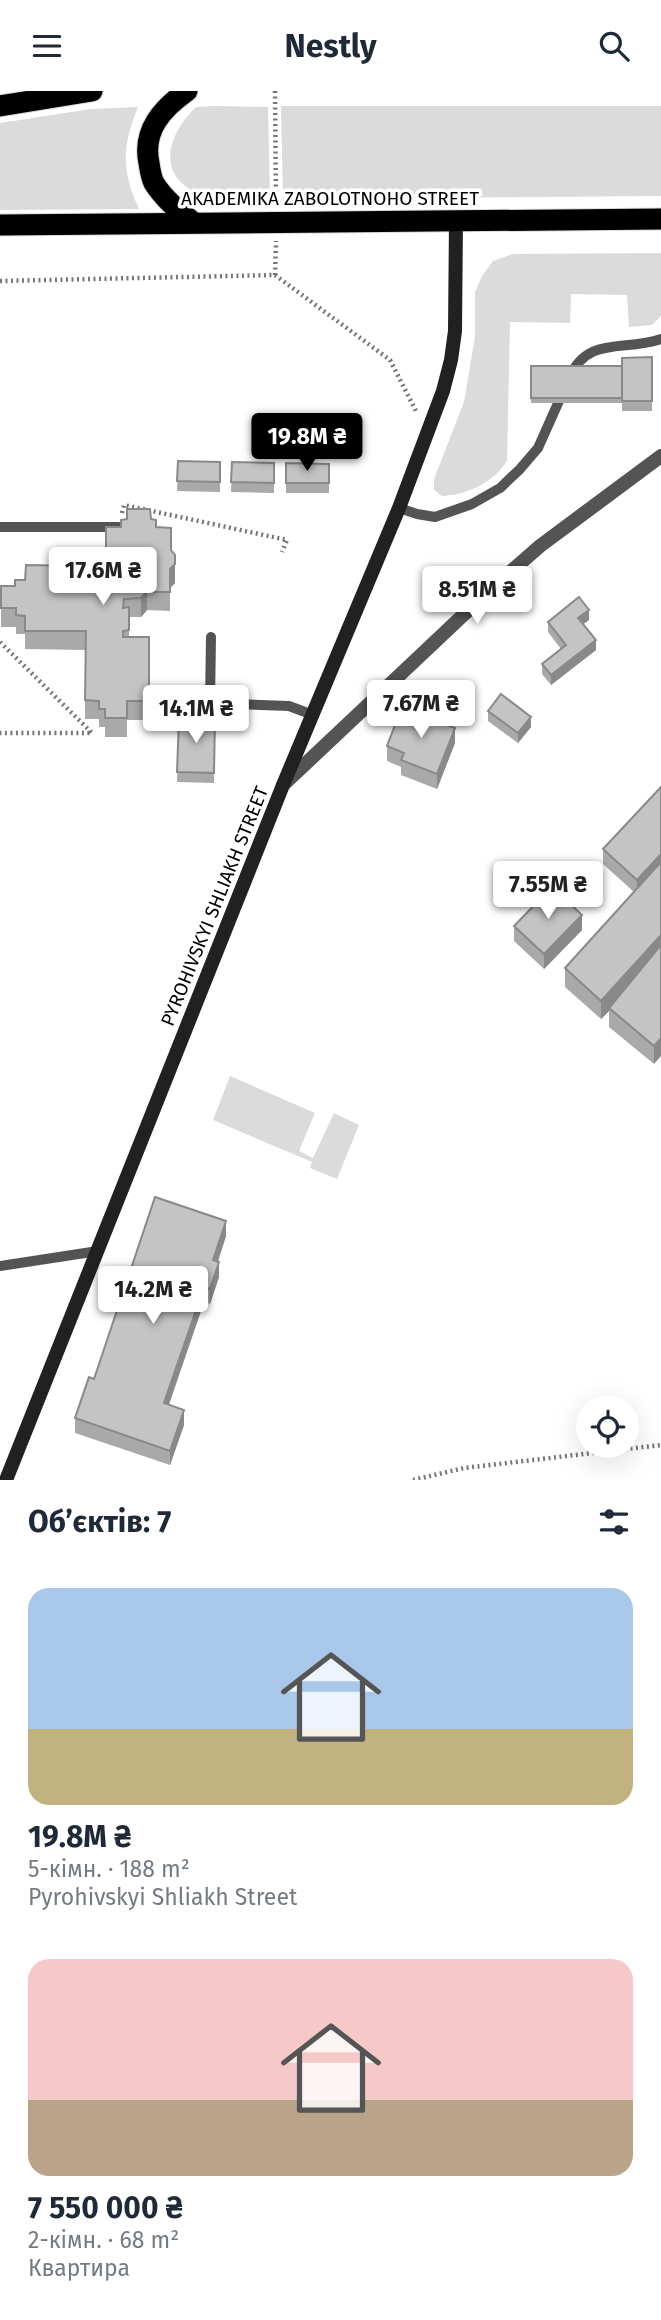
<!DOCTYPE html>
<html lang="uk">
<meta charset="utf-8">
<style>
body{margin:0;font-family:"Fira Sans",sans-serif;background:#f2f2f3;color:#1f2937;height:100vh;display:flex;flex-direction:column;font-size:26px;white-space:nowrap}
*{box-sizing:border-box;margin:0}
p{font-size:23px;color:#747a83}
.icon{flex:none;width:38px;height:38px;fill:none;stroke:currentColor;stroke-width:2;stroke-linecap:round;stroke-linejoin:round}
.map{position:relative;height:1389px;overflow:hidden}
.drawer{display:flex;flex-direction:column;background:#fff;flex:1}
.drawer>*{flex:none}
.tools{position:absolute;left:576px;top:1304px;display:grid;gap:14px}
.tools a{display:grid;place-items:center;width:63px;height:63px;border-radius:50%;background:#fff;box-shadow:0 7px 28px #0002;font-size:35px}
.price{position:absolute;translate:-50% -60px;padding:0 16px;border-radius:7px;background:#fff;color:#222;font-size:23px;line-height:46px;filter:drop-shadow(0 2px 4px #0008)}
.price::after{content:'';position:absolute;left:50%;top:42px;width:21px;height:16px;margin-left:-10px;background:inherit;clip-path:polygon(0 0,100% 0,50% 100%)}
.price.on{background:#000;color:#fff}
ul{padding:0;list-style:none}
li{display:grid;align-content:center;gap:14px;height:371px;padding:0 28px}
li span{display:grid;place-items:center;height:217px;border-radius:21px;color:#555}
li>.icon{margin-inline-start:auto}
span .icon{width:126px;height:126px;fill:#fffc;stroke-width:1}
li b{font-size:30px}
h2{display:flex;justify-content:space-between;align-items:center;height:84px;padding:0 28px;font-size:30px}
header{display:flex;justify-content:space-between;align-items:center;height:91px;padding:0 28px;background:#fff;font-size:32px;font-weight:700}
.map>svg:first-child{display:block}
.green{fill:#dbdbdb}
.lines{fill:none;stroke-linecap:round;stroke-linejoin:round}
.highway-casing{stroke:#dbdbdb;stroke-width:23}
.path{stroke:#767676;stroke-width:4.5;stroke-dasharray:2 3.5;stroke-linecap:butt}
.lane{stroke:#545454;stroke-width:10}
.street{stroke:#545454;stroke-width:14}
.secondary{stroke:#212121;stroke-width:14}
.highway{stroke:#000;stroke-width:21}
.wall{fill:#a9a9a9}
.shaded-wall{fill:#898989}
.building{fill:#c4c4c4;stroke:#898989;stroke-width:2}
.labels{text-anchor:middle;stroke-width:7;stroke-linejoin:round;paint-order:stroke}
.street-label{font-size:19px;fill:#000;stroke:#fff}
</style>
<header><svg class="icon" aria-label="menu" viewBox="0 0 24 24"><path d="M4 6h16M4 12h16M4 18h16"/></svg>Nestly<svg class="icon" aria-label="search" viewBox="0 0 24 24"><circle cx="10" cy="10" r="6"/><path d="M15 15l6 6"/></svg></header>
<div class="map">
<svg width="661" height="1389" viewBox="0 0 661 1389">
<rect width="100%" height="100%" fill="#fff"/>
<g class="green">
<path d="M214,15L268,16L270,108C250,108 224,112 205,105C155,88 165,46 196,16Z"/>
<path d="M281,15H661V105L283,108Z"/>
<path d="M138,16C122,56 121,78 139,118L0,119V32L91,18Z"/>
<path d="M661,162V225L652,234L629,236L627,204L571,203L570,232L510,231L507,370C494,391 467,404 442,405L434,399V388L464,311L475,245V201L482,185L493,170L513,163Z"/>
<path d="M230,985L315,1022L299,1060L313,1067L334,1022L359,1034L337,1088L310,1077L312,1071L213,1029Z"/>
</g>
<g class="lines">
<g class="highway-casing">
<g id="highway">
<path d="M187,0C163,17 142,39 149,72C150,79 151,86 154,92C164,108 178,119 193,131"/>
<path d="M0,15L92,0"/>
<path d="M0,134L661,128"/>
</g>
</g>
<g class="path">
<path d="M275,0L276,114"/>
<path d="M275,184L276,150"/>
<path d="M0,190L275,184L390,269L416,320"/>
<path d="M122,422L124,414L287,449L282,461"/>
<path d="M0,551L92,642H0"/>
<path d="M413,1389L464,1377L661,1354"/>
</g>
<g class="lane">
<path d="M569,287C588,244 624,261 661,248"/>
<path d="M399,417L417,423L435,426L472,413L500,397L520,378L538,357L563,301"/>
<path d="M0,436H118"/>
<path d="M211,546L210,612L289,615L313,624"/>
<path d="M0,1175L98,1160"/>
</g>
<path class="street" d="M283,694L493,496L540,455L661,365"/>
<path class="secondary" d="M6,1389L283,694L399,417L443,300L451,269L455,240L456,129"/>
<use href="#highway" class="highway"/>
</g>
<g class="wall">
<path d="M652,266V320H622V312H531V275H622Z"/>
<path d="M178,370L220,371V401L177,400Z"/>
<path d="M232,371L274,372V402L231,401Z"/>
<path d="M286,372L329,373V402H286Z"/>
<path d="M151,428L175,464V492L170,497V520L147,519L141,526H129V546H149V629H127V646H105V636H99V628H85V559L25,558V543H16V536H1V495H15L25,489L101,483V464L106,459L121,436Z"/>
<path d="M589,529L583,533L596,559L551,594L542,583V573L561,558L548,541V531Z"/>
<path d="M488,620L531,636L518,652L488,630Z"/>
<path d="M179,627H215L214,692L177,691Z"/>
<path d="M455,652L437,698L401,684V676L387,670V655Z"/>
<path d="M661,696L654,973L609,936V920L601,928L565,896V877L634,801L603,773V758Z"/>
<path d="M514,835L582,839L544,878L514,850Z"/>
<path d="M226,1145L218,1171L219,1186L210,1213L204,1211L169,1314L184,1334L170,1374L75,1342V1327L94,1288Z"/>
</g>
<g class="shaded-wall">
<path d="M175,473V492L170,497V520V478Z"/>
<path d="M147,501V519L141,526V507Z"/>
<path d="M589,519V529L578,537V527Z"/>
<path d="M596,549V559L551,594V584Z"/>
<path d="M531,626V636L518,652V642Z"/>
<path d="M455,637V652L437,698V683Z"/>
<path d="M661,763V778L637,804V789Z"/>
<path d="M582,824V839L544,878V863Z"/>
<path d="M661,844V862L609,917V920L601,928V910Z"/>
<path d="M661,947V965L654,973V955Z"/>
<path d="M226,1130V1145L213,1184V1169Z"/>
<path d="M219,1171V1186L210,1213V1198Z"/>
<path d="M204,1196V1211L164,1327V1312Z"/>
<path d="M184,1319V1334L170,1374V1360Z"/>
</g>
<g class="building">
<path d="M652,266V310H622V267Z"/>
<rect x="531" y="275" width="91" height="32"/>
<path d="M178,370L220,371V391L177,390Z"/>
<path d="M232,371L274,372V392L231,391Z"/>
<path d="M286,372L329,373V392H286Z"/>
<path d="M127,418H150L151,428L156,429V436L171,437V459L175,464V473L170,478V501H147L141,507L124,508L123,517L129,516V539L123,540V546H149V610H127V627H105V618H99V610L85,609L86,540H25V525L16,524V517H1V495H15V489H25L26,474L90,475V483H105V475L101,471V464L106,459V436H121V429L127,428Z"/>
<path d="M579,506L589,519L578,527L596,549L551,584L542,573L566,554L548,531Z"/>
<path d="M501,603L531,626L518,642L488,620Z"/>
<path d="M402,616L455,637L437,683L401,669L404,662L387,655Z"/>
<path d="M179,627H215L214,682L177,681Z"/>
<path d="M661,696V763L637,789L603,758Z"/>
<path d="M661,771V844L601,910L565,877Z"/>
<path d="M552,796L582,824L544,863L514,835Z"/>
<path d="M661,854V947L654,955L609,917Z"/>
<path d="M155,1106L226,1130L213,1169L219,1171L210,1198L204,1196L164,1312L184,1319L170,1360L75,1327L89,1286L94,1288Z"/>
</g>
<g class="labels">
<g class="street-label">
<text x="330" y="114">AKADEMIKA ZABOLOTNOHO STREET</text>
<text transform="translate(214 815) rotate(-68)" y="7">PYROHIVSKYI SHLIAKH STREET</text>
</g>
</g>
</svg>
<div class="tools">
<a><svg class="icon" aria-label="locate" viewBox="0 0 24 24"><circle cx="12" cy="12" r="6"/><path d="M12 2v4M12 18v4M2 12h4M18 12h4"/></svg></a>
</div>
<b class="price on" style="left:307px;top:382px">19.8M ₴</b>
<b class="price" style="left:103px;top:516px">17.6M ₴</b>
<b class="price" style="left:477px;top:535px">8.51M ₴</b>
<b class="price" style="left:421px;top:649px">7.67M ₴</b>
<b class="price" style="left:196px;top:654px">14.1M ₴</b>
<b class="price" style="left:548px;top:830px">7.55M ₴</b>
<b class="price" style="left:153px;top:1235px">14.2M ₴</b>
</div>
<section class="drawer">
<h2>Об’єктів: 7<svg class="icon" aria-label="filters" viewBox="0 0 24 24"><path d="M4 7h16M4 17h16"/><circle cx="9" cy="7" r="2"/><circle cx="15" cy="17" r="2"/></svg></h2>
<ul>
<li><span style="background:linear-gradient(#a9c7e8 65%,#c2b280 0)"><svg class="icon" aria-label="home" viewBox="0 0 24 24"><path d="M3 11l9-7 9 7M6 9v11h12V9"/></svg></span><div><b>19.8M ₴</b><p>5-кімн. · 188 m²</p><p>Pyrohivskyi Shliakh Street</p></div></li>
<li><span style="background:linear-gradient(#f6c9c9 65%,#b9a48a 0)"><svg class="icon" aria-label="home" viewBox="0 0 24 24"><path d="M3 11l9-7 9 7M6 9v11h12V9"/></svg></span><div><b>7 550 000 ₴</b><p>2-кімн. · 68 m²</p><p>Квартира</p></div></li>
</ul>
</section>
